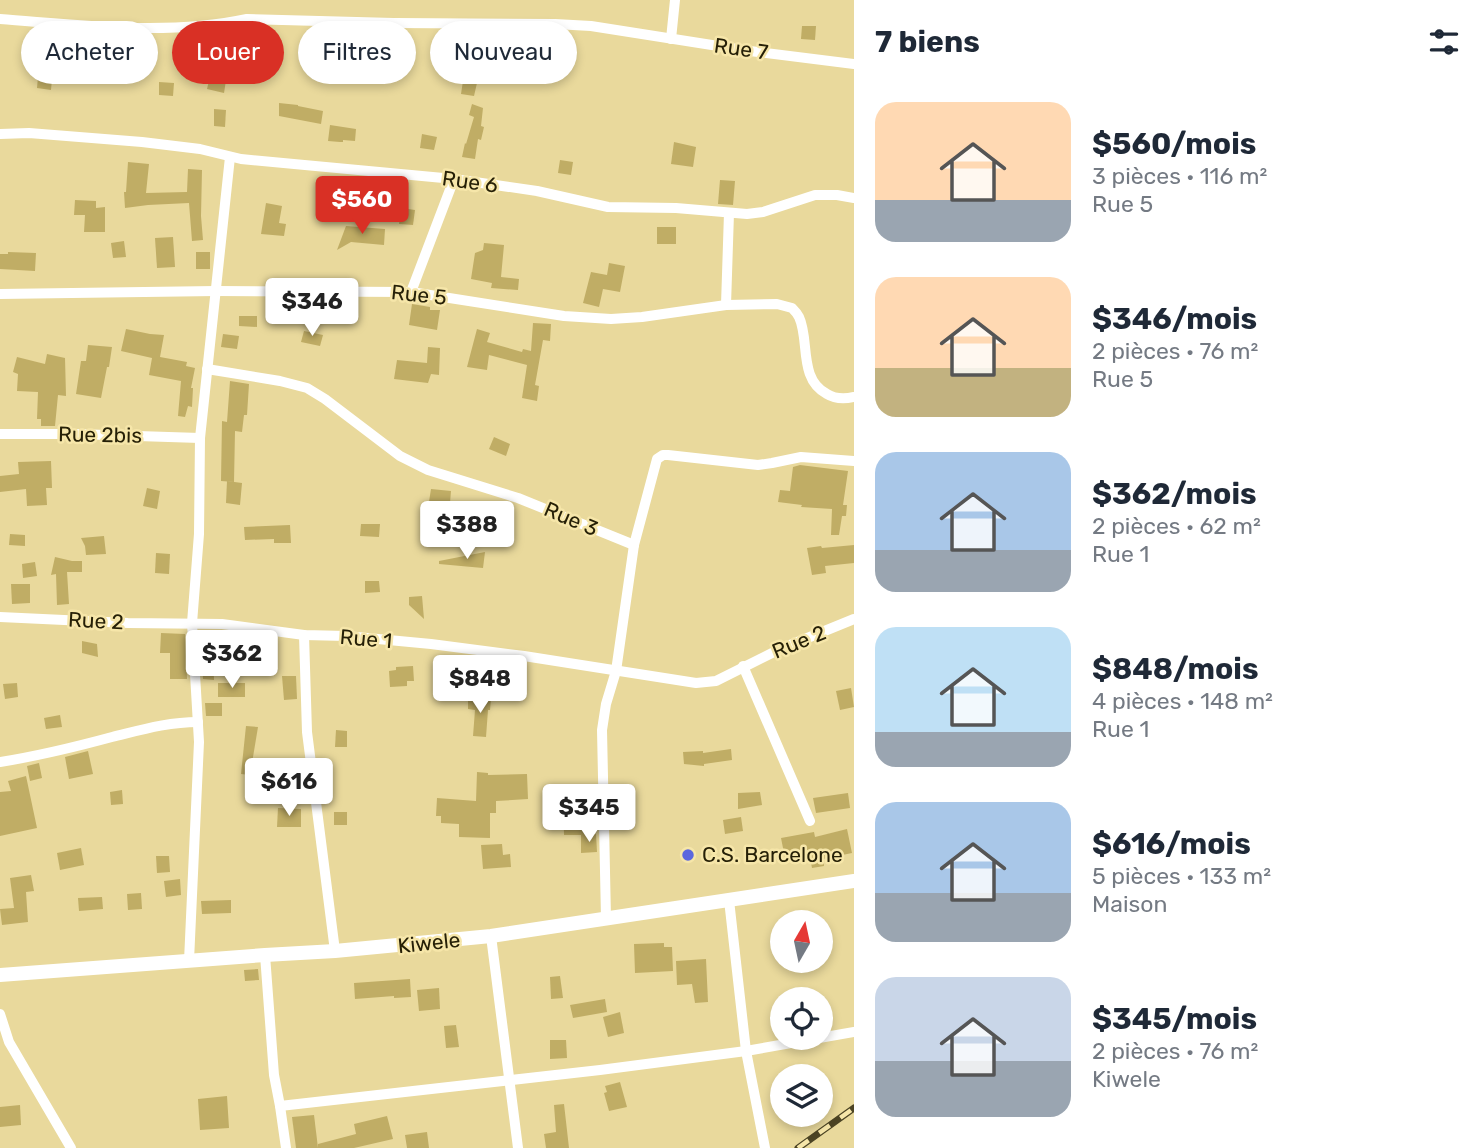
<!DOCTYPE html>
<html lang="fr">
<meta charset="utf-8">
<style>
body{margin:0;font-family:Rubik,sans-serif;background:#f2f2f3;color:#1f2937;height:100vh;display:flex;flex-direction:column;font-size:26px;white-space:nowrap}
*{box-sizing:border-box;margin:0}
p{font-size:23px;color:#747a83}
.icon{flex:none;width:38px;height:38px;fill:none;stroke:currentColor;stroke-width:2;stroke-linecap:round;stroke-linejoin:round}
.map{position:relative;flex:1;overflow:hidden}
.sheet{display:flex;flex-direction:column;background:#fff;width:630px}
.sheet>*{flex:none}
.hud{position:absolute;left:21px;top:21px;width:665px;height:63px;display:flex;gap:14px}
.needle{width:46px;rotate:9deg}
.tools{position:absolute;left:770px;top:910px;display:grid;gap:14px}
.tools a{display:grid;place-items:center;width:63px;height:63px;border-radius:50%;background:#fff;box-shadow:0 4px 10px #0003;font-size:35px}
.price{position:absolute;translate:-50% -60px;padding:0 16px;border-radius:7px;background:#fff;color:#222;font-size:23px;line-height:46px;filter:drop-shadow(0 2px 4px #0008)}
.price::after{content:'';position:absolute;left:50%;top:42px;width:21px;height:16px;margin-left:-10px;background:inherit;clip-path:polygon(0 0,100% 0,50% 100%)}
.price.current{background:#d93025;color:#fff}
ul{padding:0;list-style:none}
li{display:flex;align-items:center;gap:21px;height:175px;padding:0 21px}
li span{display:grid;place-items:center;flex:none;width:196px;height:140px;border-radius:21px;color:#555}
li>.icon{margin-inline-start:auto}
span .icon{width:84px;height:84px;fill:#fffc;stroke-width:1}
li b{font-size:30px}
h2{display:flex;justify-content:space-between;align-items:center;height:84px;padding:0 21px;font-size:30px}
.tag{padding:0 24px;border-radius:32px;background:#fff;box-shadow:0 4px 10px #0003;font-size:24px;line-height:63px}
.tag.current{background:#d93025;color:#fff}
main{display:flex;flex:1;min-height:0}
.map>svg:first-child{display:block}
.building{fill:#c0ad65}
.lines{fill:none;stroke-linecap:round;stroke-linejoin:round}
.minor{stroke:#fff;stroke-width:10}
.tertiary{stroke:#fff;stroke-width:14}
.rail-casing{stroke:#4c4424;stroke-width:7}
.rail{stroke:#f6e6a9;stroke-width:4.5;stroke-dasharray:13;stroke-linecap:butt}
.poi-dot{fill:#5c67de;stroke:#f6e6a9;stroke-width:2.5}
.labels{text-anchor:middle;stroke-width:5;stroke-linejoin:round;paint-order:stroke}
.street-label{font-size:21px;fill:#262007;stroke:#f6e6a9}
.poi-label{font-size:21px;fill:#262007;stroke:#f6e6a9;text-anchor:start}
</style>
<main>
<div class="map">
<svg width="854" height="1148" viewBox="0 0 854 1148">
<rect width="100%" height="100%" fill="#e9d99c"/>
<g class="building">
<path d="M802,26H816L815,40L801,39Z"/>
<path d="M349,39L347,63L336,65L338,41Z"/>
<path d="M135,55L136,65L101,70L100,59Z"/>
<path d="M211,72L227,74L224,93L207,89Z"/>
<path d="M38,77L52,79L51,90L37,88Z"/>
<path d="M463,81L477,83L474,96L461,94Z"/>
<path d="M159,82L174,83L173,96L159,95Z"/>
<path d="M279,103L298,105V106L323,111L321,124L279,116Z"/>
<path d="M472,104L483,108L481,126L484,127L481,140L478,139L475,159L462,157L465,143L466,144L474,117L469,115Z"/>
<path d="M214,109L226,110L225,127L214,126Z"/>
<path d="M330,125L356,129L355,141L343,140V142H340L328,141Z"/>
<path d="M422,134L437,137L434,150L420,148Z"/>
<path d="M674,142L696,147L693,167L671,164Z"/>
<path d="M560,160L573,162L571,175L558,173Z"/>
<path d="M128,162L149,164L146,193L187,192L188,169L202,170L201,216L203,240L192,241L189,203L148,205L125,208L124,192H126Z"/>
<path d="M720,180L735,181L733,205L718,204Z"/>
<path d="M75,200L96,201V208L105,207V232H84L85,215H74Z"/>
<path d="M266,203L282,206L279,223L286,224L284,236L261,234Z"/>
<path d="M401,208L415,210L413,225L399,224Z"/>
<path d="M346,226L385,229L384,245L351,242L337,250Z"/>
<rect x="657" y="227" width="19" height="17"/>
<path d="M173,237L175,267L157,268L155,238Z"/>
<path d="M124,241L126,257L113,258L111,243Z"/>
<path d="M484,243L504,245L501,277L519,279L518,290L491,288L492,283L471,279L475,253L483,250Z"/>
<path d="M8,252L36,253L35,271L0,269V254H8Z"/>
<rect x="196" y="252" width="14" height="17"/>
<path d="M609,263L625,266L620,292L603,289L599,307L583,303L591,272L607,275Z"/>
<path d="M412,304L430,307V310H440L437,330L409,325Z"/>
<path d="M239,316H257V327L239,326Z"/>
<path d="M533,323L551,324L550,341L543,340L535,385L539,386L537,401L522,398L527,365L489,355L487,370L467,367L477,329L490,333L487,342L522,352L523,349L531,351Z"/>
<path d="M126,329L150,334L164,335L160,357L187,362L186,366L195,368L191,388H193L192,407L188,406L185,417L178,416L181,381L149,375L152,358L121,351Z"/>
<path d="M304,331L323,335L320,346L301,342Z"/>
<path d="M223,334L239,336L237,349L221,347Z"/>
<path d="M88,345L112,347L109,367H107L101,398L76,394L81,361H86Z"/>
<path d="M428,347L440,348L439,375L431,374L428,383L394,379L397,360L427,363Z"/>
<path d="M47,354L65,358L66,396L58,395L55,426H41V419H37L38,392L17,391L18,374L13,372L17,357L45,364Z"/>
<path d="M230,381L249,384L247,415H244L242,432L235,431L234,482L221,481L222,421L227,422Z"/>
<path d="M494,437L510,444L506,456L489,449Z"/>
<path d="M51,461L52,488H46L47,505L27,506L26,489L0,492V476L19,474L18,462Z"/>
<path d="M800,465L848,471L843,505H847L846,516H842L839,535H831L832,509L801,507L802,505L778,502L780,490L790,491L793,467Z"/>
<path d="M227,481L242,483L240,505L226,503Z"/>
<path d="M147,488L160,491L157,509L143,506Z"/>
<path d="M431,489L451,491L449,515L462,516L460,531L449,530L448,542L433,541L434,509L428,508Z"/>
<path d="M361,524H380L379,537L360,536Z"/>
<path d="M290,525L291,543H274V539L245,540L244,527Z"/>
<path d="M10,534L25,535V546L9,545Z"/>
<path d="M104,536L106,554L86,555L85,546L81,538Z"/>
<path d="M854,545V563L825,566L826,573L812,575L807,548L821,546L822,548Z"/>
<path d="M485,552L483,568L439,564V561Z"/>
<path d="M156,553L170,554L169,574L155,573Z"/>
<path d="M55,557L72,561H82V572H67L69,604L57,605L56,574L51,575Z"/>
<path d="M35,562L37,576L23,578L22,564Z"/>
<path d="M365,581H379L380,592L365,593Z"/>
<path d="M11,584H30V603L12,604Z"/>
<path d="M422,596L424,619L409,605V597Z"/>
<path d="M200,632H212L214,680L203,679Z"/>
<path d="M161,633L185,634L187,679H170V653H160Z"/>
<path d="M82,641L97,644L98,657L82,653Z"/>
<path d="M413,666L414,681H407V686L390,687L389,671L396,670V667Z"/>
<path d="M282,676H296L297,699L284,700Z"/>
<path d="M17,683L18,697L5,699L3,684Z"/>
<rect x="218" y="683" width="27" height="14"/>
<path d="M851,688L854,707L840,710L836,691Z"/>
<path d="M468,698L491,699L490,710H488L486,737L473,736L475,710L468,709Z"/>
<path d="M205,703H222V716H206Z"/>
<path d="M60,715L62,727L46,729L44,718Z"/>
<path d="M246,726L258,727L250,775L241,774Z"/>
<path d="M336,730L347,731V747H335Z"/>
<path d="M731,749L732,760L704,764V766L684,764L683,752L703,751V753Z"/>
<path d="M88,751L93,774L69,779L65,757Z"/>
<path d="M39,763L42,778L30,781L27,766Z"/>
<path d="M477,772L488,773V775L527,774L528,799L496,801V813H490V838L459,837V824L441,823V816H436L437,798L476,801Z"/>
<path d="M26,776L37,828L0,836V792L11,791L8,781Z"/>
<path d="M122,790L123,804L111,805L110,792Z"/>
<path d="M760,792L762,805L738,809V793Z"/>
<path d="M848,793L850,808L816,813L813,798Z"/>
<path d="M584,796L585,835H564L563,797Z"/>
<path d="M278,808L301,809V827H277Z"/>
<rect x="334" y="812" width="13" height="13"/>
<path d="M741,817L743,831L725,834L723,820Z"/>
<path d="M847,829L852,853L823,859L824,866L812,868L809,853L785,858L781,838L814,832L815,837Z"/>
<path d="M596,834L597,852L581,853V835Z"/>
<path d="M502,844L503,855L510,854L511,867L483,869L481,845Z"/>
<path d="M81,848L84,865L60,870L57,853Z"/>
<path d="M156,856H169L170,872L157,873Z"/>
<path d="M31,875L34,891L26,892L28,922L2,925L0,909L14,908L10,878Z"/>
<path d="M180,879L181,895L166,897L164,881Z"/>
<path d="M141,893L142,909L128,910L127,894Z"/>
<path d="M102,897L103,909L79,911L78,898Z"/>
<path d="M231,900V913L202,914L201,901Z"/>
<path d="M664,943V947H672L673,971L635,973L634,944Z"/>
<path d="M706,959L708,1002L695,1003L692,984L677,985L676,961Z"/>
<path d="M258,969L259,980L245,981L244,970Z"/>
<path d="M560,976L563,998L551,999L550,977Z"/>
<path d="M410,979L411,997L394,998V996L355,999L354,983Z"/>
<path d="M439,988L440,1009L419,1011L417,990Z"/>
<path d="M605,999L607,1012L573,1018L570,1005Z"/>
<path d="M620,1012L624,1033L608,1037L603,1017Z"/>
<path d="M456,1025L459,1047L446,1048L444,1026Z"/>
<path d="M550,1040H566L567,1058L550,1059Z"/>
<path d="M620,1082L627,1107L609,1111L604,1093L607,1092L605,1086Z"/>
<path d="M227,1096L229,1128L200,1130L198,1099Z"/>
<path d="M564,1104L569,1148H546L544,1134L556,1132L554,1105Z"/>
<path d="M20,1105L21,1125L0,1127V1107Z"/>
<path d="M314,1115L318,1148H296L292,1117Z"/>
<path d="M387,1116L393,1139L354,1148H318V1144L356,1134L354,1124Z"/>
<path d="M427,1132L429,1148H407L405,1135Z"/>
</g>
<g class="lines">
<g class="minor">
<path d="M0,19C82,25 166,36 247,19L394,23L555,24L591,26L750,51L854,64"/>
<path d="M671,39L675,0"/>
<path d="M0,134L29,133L142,142L200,149L241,159L454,179L537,191L608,207L676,208L747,214L763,212L815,195H837L854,198"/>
<path d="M411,292L454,179"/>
<path d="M0,294L216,291L411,292L564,316L611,319L642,317L726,305L777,304L792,308C794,310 798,315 799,317C810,340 798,379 827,394C835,399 845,399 854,397"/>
<path d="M726,305L729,213"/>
<path d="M207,369L280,381L307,388L325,399L400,456L428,470L518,498L634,545"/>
<path d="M0,434H75L200,438"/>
<path d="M0,617L128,623L222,624L304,635L346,636L431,644L524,656L696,683L716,681L778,650L854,619"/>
<path d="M304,635L307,732L335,951"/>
<path d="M743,666L810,821"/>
<path d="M0,762C38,756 75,747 112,737C141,730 168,722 198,722"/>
<path d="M729,900L746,1051L765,1148"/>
<path d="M606,918L602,730L606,704L616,671L634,545L657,459L663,455H668L758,465L772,463L801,457L854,461"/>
<path d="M491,936L518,1148"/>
<path d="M265,955L274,1075L280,1106L286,1148"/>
<path d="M189,961L199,742L192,623L199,534L200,438L230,157"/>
<path d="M0,1014L9,1042L71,1148"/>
<path d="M280,1106L600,1070L746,1051L854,1032"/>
</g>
<path class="tertiary" d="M0,975L265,955L335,951L491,936L854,881"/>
<g class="rail-casing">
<path id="rail" d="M798,1148L854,1108"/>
</g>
<use href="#rail" class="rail"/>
</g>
<circle class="poi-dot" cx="688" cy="855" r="7"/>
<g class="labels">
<g class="street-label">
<text transform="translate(741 49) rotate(8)" y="7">Rue 7</text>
<text transform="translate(470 182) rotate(8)" y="7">Rue 6</text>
<text transform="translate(419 295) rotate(6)" y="7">Rue 5</text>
<text transform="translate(100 435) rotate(1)" y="7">Rue 2bis</text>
<text transform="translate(571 519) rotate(23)" y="7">Rue 3</text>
<text transform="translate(96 621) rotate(3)" y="7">Rue 2</text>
<text transform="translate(366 639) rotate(5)" y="7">Rue 1</text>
<text transform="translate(799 642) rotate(-22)" y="7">Rue 2</text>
<text transform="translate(429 943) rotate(-6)" y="7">Kiwele</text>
</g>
<g class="poi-label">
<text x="702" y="862">C.S. Barcelone</text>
</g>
</g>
</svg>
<div class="tools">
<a><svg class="needle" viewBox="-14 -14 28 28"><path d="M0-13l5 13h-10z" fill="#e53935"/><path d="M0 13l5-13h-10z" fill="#747a83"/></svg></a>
<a><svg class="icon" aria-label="locate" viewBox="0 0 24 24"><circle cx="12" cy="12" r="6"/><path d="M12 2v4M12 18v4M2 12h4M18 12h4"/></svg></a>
<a><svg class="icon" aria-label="layers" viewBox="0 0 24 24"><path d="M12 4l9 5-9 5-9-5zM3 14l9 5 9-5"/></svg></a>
</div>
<b class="price current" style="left:362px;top:236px">$560</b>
<b class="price" style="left:312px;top:338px">$346</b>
<b class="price" style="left:467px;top:561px">$388</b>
<b class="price" style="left:232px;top:690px">$362</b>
<b class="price" style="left:480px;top:715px">$848</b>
<b class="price" style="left:289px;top:818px">$616</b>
<b class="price" style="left:589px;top:844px">$345</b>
<div class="hud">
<a class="tag">Acheter</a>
<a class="tag current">Louer</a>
<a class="tag">Filtres</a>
<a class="tag">Nouveau</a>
</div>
</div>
<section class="sheet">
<h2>7 biens<svg class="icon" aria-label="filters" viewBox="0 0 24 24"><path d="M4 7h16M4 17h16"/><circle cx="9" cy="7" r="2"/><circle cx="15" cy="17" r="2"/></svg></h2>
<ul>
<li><span style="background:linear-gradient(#ffd9b3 70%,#9aa5b1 0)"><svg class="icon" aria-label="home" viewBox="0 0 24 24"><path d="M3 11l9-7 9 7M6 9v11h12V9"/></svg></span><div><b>$560/mois</b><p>3 pièces · 116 m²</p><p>Rue 5</p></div></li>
<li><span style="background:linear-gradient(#ffd9b3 65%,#c2b280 0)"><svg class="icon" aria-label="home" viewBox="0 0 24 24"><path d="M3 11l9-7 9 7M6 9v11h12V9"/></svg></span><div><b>$346/mois</b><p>2 pièces · 76 m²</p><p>Rue 5</p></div></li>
<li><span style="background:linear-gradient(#a9c7e8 70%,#9aa5b1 0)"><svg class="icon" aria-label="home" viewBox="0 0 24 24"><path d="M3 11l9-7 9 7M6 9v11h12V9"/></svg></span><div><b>$362/mois</b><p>2 pièces · 62 m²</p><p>Rue 1</p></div></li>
<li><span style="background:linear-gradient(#bfe0f5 75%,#9aa5b1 0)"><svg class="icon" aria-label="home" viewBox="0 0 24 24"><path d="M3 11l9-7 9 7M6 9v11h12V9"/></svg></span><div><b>$848/mois</b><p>4 pièces · 148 m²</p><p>Rue 1</p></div></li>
<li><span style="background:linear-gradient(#a9c7e8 65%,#9aa5b1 0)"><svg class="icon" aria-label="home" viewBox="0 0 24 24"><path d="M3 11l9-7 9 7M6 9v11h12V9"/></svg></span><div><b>$616/mois</b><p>5 pièces · 133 m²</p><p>Maison</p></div></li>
<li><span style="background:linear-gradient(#c9d6e8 60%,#9aa5b1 0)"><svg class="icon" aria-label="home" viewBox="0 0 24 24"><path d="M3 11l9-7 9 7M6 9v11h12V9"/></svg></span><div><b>$345/mois</b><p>2 pièces · 76 m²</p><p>Kiwele</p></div></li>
</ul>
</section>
</main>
